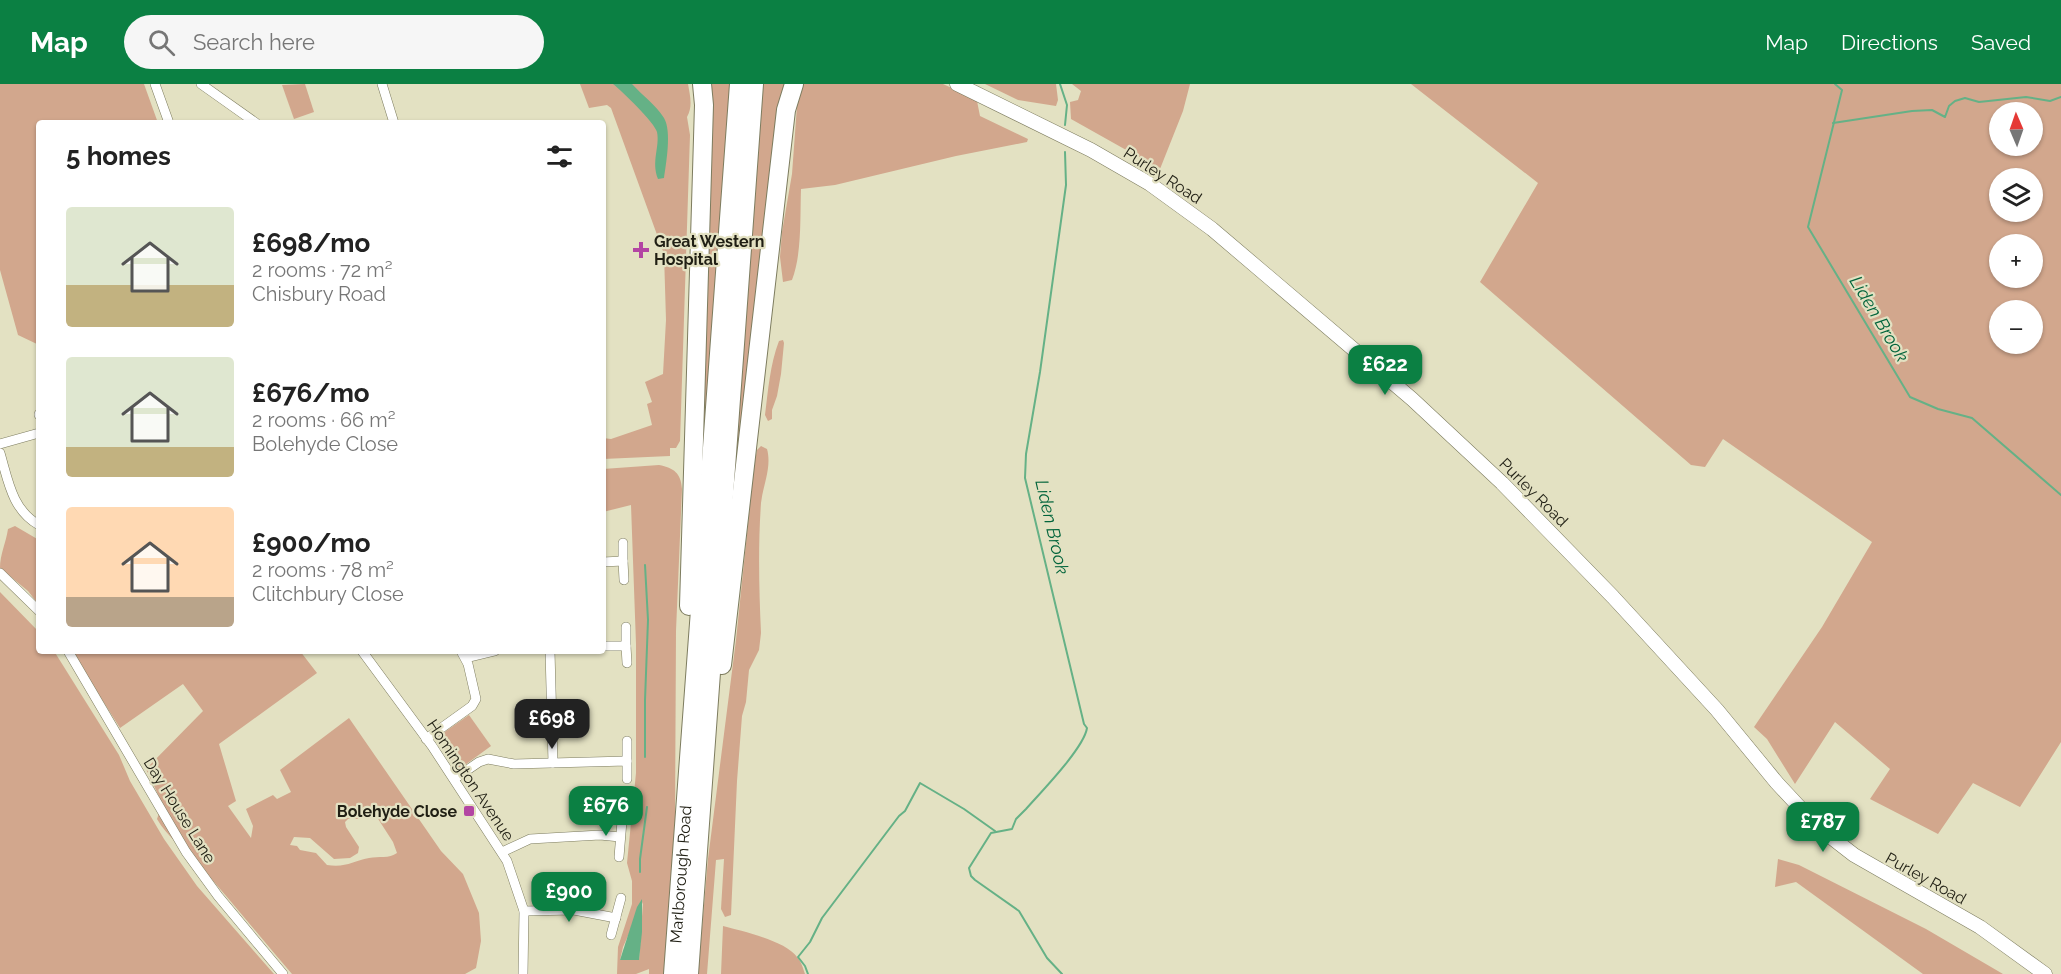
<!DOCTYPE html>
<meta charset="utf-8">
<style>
body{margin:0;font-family:Raleway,sans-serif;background:#f6f6f6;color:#222;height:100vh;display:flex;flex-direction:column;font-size:22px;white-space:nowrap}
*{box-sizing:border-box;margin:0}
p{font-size:20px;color:#767676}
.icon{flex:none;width:33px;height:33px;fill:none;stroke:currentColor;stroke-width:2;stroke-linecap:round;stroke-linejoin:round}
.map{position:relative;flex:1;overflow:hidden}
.sheet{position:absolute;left:36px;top:36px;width:570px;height:534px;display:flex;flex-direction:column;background:#fff;border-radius:6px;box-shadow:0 2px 4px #0004}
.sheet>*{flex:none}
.needle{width:39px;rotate:358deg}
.buttons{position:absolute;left:1989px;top:18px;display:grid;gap:12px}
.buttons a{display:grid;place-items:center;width:54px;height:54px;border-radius:50%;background:#fff;box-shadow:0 2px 4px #0004;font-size:30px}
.price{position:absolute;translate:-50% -51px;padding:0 14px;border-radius:12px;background:#0b8043;color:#fff;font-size:20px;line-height:39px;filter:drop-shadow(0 2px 3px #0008)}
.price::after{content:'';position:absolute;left:50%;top:36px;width:18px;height:14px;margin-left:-9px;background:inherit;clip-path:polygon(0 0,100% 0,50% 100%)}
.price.on{background:#222;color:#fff}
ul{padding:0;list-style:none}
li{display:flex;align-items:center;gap:18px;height:150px;padding:0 30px}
li span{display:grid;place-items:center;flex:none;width:168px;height:120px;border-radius:6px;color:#555}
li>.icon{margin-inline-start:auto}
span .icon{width:72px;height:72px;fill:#fffc;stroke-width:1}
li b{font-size:26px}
h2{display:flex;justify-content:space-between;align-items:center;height:72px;padding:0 30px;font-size:26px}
header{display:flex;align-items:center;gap:36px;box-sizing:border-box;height:84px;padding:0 30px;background:#0b8043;color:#fff}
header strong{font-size:28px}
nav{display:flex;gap:33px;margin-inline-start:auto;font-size:21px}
.search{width:420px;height:54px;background:#f6f6f6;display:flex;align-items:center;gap:15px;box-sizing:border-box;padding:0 21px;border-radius:33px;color:#767676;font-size:22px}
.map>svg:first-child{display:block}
.green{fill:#d2a78d;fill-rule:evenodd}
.water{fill:#65b186}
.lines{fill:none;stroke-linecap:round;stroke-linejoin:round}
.stream{stroke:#65b186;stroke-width:2}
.street-casing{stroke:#7d7c5f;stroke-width:10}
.secondary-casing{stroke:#7d7c5f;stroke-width:15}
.highway-casing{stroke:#7d7c5f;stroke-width:20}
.street{stroke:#fff;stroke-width:9}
.secondary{stroke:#fff;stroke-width:14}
.highway{stroke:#fff;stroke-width:18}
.poi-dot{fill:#b345a3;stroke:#e3e1c2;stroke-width:2}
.labels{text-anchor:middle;stroke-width:4.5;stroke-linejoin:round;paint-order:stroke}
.street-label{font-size:16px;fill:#201f14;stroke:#e3e1c2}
.poi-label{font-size:16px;font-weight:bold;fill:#201f14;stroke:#e3e1c2;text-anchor:start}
.water-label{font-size:18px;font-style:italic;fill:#02643b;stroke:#e3e1c2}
</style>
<header>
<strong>Map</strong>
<div class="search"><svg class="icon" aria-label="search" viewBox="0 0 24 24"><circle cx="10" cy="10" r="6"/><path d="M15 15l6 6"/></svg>Search here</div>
<nav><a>Map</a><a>Directions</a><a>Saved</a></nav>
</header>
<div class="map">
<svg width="2061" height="890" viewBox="0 0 2061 890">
<rect width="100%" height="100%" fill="#e3e1c2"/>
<g class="green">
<path d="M0,0H144L158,39H39V261L18,251L0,186Z"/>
<path d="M305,0L314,28L294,35L282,1Z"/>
<path d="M580,0H688C690,11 693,23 687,33L690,51L680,357L676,364H670V372L603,375V354L611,355L652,341L647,320L652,318L645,298L663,290L666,236L664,170L611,24L607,21L589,24Z"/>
<path d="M710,0H730L698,456L712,19Z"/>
<path d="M762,0H787L724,508Z"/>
<path d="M802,0H943L967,11L977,17L980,32L1028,55L1027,58L956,72L835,101L801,105C800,133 802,170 792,196L783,198L780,173L782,148L792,90L797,22Z"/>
<path d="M985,0H1056L1058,16L1056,22L1018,16Z"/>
<path d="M1072,0H1190L1183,27L1160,85L1071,35L1070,18L1078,16L1081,7Z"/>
<path d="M1411,0H2061V658L2020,723L1973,699L1938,750L1870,715L1890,685L1835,638L1795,700L1767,655L1754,643L1822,543L1872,458L1723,355L1705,383L1691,381L1480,198L1538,99ZM2000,28H2032V62H2000ZM2000,94H2032V128H2000ZM2032,160V194H2000V160ZM2000,226H2032V260H2000Z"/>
<path d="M783,256L784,259L781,290L777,312L772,326V335L768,337L765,331C768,307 770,280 779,257Z"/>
<path d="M761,362L767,365C772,383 763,401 761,419C758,462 759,506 761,549L759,566L749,586L746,618L742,632L737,697L731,831L725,833L721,825L724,775L716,776L707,890H698L708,775L736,556L754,382L757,366Z"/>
<path d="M659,381C674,384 681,389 682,405L676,547L675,737L666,890H649V885L636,890H617L618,863L632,820V797L627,779L636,689V560L631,421L603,428V385ZM643,818L639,876H620L623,863Z"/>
<path d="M15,442L39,456V521L28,507L0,484C0,470 6,459 8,445Z"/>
<path d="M0,508L39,548V567H54L119,671L130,697L164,755L197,802L274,890H0Z"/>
<path d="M71,567H300L317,589L219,660L236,717L228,722L251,754L253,742L246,725L273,711L277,715L291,708L280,686L349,634L441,767L463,790L479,829L481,857L476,884L465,890H292C261,854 232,818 201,783C188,768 166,752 157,735L159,729L164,723L146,685L203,627L183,600L120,644ZM373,727L393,758L397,769C389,775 379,772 369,774C353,777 346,784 327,781L316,769L300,766L297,762L290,761L294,753L310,754L334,775L350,774L358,769L359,763L346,743L345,738L348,735H360Z"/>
<path d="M469,631L491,662L458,686L436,654Z"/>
<path d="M1778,775L1799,781L1926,845L2003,890H1923L1796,798L1775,803Z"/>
<path d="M723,842C742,847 786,857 797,873C801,877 803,884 805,890H721Z"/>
</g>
<g class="water">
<path d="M613,0H632C642,11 656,21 664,34C672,47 666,80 664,94L658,95C651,77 660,63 657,48C655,39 622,7 613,0Z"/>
<path d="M642,815V848L639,876H620L637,823Z"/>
</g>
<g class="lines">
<g class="stream">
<path d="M1060,0L1067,21L1065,41"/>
<path d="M1835,0L1842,6L1808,143L1910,313L1938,325L1972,334L2061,411"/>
<path d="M1833,39L1912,27L1932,26L1945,33L1949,22L1955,17L1965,14L1979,18L2026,13L2050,17L2061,13"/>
<path d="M645,481L648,536L645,616V673"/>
<path d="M640,788V775L647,723"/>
<path d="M808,890L805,882L798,873L810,858L822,834L899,732L905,727L920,699L964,725L995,747"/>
<path d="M1062,890L1047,874L1019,827L975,796L971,792L969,784L991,749L1012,745L1016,735L1026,725C1041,708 1084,664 1087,644L1084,640L1025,394L1026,370L1040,288L1066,101L1065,68"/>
</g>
<g class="street-casing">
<g id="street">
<path d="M155,0L169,39"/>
<path d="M201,0L256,39"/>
<path d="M382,0L394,39"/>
<path d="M39,330V331"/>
<path d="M0,360L39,349"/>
<path d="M0,369C8,396 12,426 39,441"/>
<path d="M623,459V477"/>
<path d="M603,478L623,477L624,496"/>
<path d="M0,489L39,527"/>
<path d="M603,562H626V543"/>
<path d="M626,562L627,579"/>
<path d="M68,567L186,768L218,812L283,890"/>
<path d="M362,567L432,662L507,777L524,827L523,890"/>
<path d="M550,567L553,679"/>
<path d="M466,574L495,567"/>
<path d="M426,655L472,622L476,615L468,580L461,567"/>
<path d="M627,677V657"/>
<path d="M454,695L479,678L488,675L514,680L627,677V695"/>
<path d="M502,768L530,755L600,751L620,753"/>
<path d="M619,773L622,737"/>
<path d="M524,827L574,826L616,834"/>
<path d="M611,851L621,814"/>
</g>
</g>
<g class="secondary-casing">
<path id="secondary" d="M957,0L1091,66L1150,100L1212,145L1412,315L1502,399L1613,513L1717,626L1777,699L1818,743L1854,771L1980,843L2045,890"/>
</g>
<g class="highway-casing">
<g id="highway">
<path d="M689,522L704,21L702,0"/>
<path d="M722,581L786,26L794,0"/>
<path id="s1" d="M673,890L739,0"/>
<path d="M689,890L754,0"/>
</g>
</g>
<use href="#street" class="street"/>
<use href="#secondary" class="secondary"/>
<use href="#highway" class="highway"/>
</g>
<g class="poi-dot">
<path d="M638 157h6v6h6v6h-6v6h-6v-6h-6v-6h6z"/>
<rect x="463" y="721" width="12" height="12" rx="3"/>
</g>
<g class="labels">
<g class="street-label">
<text transform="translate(1163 91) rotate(33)" y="6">Purley Road</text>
<text transform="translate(1534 408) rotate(45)" y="6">Purley Road</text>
<text transform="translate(471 696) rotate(56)" y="6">Homington Avenue</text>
<text transform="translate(180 726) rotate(58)" y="6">Day House Lane</text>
<text dy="6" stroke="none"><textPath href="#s1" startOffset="100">Marlborough Road</textPath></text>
<text transform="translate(1926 794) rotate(29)" y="6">Purley Road</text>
</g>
<g class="poi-label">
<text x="654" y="163">Great Western<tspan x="654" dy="18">Hospital</tspan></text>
<text x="457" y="733" text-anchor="end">Bolehyde Close</text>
</g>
<g class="water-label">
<text transform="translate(1879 235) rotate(59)" y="6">Liden Brook</text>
<text transform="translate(1052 443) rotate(77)" y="6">Liden Brook</text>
</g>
</g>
</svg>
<div class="buttons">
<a><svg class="needle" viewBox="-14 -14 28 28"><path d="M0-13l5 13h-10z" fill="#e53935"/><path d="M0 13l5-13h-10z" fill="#767676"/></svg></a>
<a><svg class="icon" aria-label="layers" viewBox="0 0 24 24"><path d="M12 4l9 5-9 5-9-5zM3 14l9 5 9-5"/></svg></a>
<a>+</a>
<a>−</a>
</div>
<b class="price" style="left:1385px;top:312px">£622</b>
<b class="price on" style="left:552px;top:666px">£698</b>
<b class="price" style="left:606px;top:753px">£676</b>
<b class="price" style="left:1823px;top:769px">£787</b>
<b class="price" style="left:569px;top:839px">£900</b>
<section class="sheet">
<h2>5 homes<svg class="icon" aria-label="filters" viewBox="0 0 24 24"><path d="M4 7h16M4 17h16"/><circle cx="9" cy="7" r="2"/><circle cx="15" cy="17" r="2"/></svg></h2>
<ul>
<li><span style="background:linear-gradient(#dfe7d0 65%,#c2b280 0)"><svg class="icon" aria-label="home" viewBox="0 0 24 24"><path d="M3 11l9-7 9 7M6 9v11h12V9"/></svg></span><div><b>£698/mo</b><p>2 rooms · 72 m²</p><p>Chisbury Road</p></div></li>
<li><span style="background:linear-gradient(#dfe7d0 75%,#c2b280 0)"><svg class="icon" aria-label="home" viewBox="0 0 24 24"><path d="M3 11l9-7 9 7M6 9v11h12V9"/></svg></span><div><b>£676/mo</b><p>2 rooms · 66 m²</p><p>Bolehyde Close</p></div></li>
<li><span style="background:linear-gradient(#ffd9b3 75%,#b9a48a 0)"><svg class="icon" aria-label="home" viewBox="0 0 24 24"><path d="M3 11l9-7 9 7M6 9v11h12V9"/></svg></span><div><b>£900/mo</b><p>2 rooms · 78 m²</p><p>Clitchbury Close</p></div></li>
</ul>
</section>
</div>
